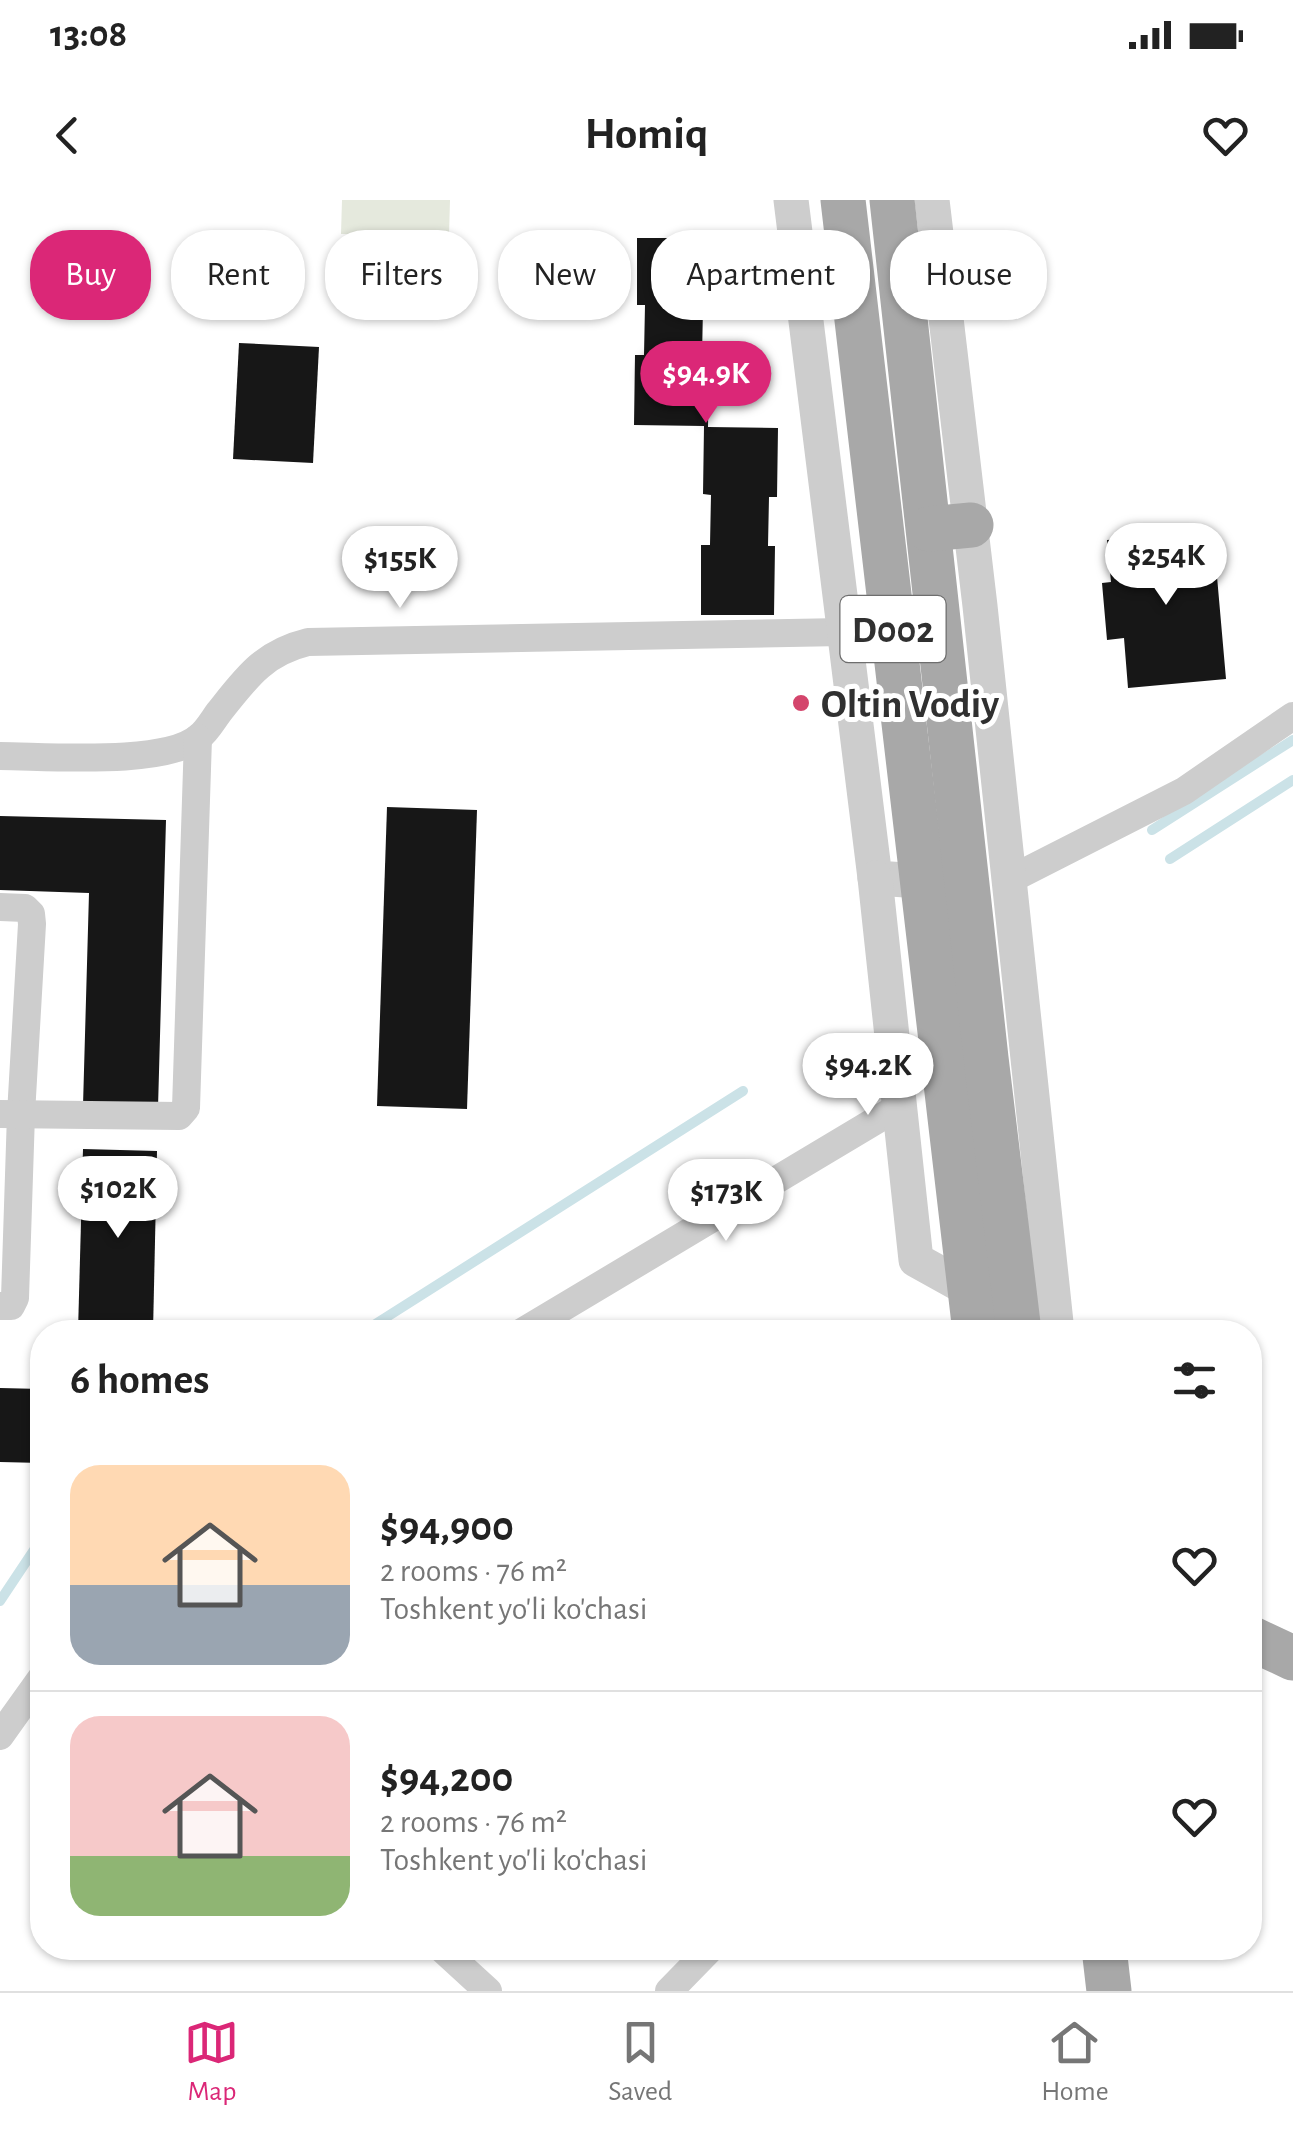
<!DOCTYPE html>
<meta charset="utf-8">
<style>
body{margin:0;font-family:"Alegreya Sans",sans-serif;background:#f6f6f6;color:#222;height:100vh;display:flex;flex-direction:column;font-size:38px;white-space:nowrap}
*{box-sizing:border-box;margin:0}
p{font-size:32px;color:#767676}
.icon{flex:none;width:55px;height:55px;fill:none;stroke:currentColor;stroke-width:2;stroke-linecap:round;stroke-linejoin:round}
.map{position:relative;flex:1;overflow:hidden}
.drawer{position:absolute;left:30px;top:1120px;width:1232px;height:640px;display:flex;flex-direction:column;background:#fff;border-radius:40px;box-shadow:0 2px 8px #0004}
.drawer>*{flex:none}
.guide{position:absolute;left:30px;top:30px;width:1235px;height:90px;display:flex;gap:20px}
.price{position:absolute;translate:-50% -85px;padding:0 22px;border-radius:35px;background:#fff;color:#222;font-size:32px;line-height:65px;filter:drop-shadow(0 2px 5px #0008)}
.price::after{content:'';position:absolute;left:50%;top:60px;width:30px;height:22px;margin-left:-15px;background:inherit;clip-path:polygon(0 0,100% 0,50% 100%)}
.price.active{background:#db2777;color:#fff}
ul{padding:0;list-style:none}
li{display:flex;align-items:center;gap:30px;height:250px;padding:0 40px}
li+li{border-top:2px solid #e0e0e0}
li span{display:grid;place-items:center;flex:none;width:280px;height:200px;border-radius:30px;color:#555}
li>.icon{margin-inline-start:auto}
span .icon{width:120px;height:120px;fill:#fffc;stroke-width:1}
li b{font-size:42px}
h2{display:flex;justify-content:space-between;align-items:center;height:120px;padding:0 40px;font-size:42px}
.pill{padding:0 35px;border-radius:40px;background:#fff;box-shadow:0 2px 8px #0004;font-size:35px;line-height:90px}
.pill.active{background:#db2777;color:#fff}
.status{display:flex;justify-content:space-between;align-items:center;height:70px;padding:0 50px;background:#fff;direction:ltr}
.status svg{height:28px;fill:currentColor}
header{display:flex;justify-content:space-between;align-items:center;height:130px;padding:0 40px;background:#fff;font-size:45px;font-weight:700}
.dock{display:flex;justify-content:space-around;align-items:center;height:140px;border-top:2px solid #e0e0e0;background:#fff;font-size:28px;color:#767676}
.dock a{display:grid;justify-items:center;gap:5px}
.dock .active{color:#db2777}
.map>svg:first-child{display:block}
.green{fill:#e5e9dd}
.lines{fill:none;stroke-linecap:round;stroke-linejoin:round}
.stream{stroke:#cbe2e7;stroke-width:10}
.building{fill:#171717}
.minor{stroke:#cdcdcd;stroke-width:28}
.tertiary{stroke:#cdcdcd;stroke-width:35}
.primary{stroke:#a8a8a8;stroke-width:45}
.poi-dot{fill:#d4456c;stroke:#fff;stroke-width:4}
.labels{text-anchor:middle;stroke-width:10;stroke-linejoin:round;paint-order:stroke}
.shield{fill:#fff;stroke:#6e6e6e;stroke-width:2.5}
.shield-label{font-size:38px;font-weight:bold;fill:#303030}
.poi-label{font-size:40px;font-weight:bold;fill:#303030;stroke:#fff;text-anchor:start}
</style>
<div class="status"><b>13:08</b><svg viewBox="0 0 49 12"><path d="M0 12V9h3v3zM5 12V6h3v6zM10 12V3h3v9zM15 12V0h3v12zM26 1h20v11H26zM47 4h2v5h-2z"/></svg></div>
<header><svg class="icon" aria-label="back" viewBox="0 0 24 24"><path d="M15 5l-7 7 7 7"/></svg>Homiq<svg class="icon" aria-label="heart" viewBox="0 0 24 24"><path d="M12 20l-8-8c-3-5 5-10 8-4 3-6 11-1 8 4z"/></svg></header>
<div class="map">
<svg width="1293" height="1791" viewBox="0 0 1293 1791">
<rect width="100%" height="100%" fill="#fff"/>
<path class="green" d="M342,0H450L449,36L341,34Z"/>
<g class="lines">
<g class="stream">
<path d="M1152,630L1293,540"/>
<path d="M1170,659L1293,580"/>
<path d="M363,1132L743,891"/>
<path d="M0,1401L42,1338"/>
</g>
</g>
<g class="building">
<path d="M637,38H712L711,107H703L702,157H709L708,227L778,228L777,297H769L768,346H775L774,415H701V345H710L711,295L703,294L704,226L634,225L635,155H644L645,105H637Z"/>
<path d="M239,143L319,147L313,263L233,259Z"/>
<path d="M1213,331L1226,479L1128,488L1124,438L1107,440L1102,383L1111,382L1107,340Z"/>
<path d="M387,607L477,610L467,909L377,906Z"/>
<path d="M0,616L166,620L158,908L83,906L89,693L0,690Z"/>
<path d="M83,949L157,951L153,1132H78Z"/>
<path d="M0,1188L42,1189V1263L0,1262Z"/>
</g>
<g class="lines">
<g class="minor">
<path d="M0,556C46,556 166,566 199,537C207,531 213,520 219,512C246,478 263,453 308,442L843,432"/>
<path d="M1009,680L1184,591L1293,516"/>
<path d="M0,707L25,708L31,714L32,724L21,914L15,1098L11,1106H0"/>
<path d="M0,914L179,916L186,908L198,538"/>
<path d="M522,1132L900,906"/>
<path d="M0,1536L42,1477"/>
<path d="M441,1748L488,1791"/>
<path d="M669,1791L711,1748"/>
</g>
<g class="tertiary">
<path d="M791,0L875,678L921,681"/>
<path d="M932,0L980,406L1057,1132"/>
<path d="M875,678L916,1060L970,1090"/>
</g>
<g class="primary">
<path d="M843,0L975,1132"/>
<path d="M892,0L986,858L1019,1132"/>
<path d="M929,329L971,325"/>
<path d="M1250,1438L1293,1458"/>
<path d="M1104,1748L1109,1791"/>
</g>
</g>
<circle class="poi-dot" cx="801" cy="503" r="10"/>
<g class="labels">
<rect class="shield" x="840.5" y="396" width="105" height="66" rx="8"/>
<g class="shield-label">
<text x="893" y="442">D002</text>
</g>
<g class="poi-label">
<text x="821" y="517">Oltin Vodiy</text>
</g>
</g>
</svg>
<b class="price active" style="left:706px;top:226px">$94.9K</b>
<b class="price" style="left:1166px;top:408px">$254K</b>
<b class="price" style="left:400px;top:411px">$155K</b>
<b class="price" style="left:868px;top:918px">$94.2K</b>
<b class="price" style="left:118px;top:1041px">$102K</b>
<b class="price" style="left:726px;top:1044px">$173K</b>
<div class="guide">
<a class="pill active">Buy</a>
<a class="pill">Rent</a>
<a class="pill">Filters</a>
<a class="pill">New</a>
<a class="pill">Apartment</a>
<a class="pill">House</a>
</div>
<section class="drawer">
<h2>6 homes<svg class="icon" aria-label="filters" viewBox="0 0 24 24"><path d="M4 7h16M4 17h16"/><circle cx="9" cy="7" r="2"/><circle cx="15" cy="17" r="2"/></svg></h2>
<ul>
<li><span style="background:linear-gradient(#ffd9b3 60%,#9aa5b1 0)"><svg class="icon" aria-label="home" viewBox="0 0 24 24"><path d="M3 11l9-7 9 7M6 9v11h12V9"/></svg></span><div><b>$94,900</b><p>2 rooms · 76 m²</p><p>Toshkent yo'li ko'chasi</p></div><svg class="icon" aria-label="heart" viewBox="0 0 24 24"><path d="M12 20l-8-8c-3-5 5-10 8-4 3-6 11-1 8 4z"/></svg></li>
<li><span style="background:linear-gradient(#f6c9c9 70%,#8fb573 0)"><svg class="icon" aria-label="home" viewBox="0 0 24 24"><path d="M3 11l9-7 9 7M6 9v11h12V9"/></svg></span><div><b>$94,200</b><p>2 rooms · 76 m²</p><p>Toshkent yo'li ko'chasi</p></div><svg class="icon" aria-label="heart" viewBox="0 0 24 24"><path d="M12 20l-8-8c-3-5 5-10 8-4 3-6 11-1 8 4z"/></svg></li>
</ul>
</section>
</div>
<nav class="dock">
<a class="active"><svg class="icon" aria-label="map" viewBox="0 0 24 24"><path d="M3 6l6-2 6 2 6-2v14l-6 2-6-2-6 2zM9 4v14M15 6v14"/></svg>Map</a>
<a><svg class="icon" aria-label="saved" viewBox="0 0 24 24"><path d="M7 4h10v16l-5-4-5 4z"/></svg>Saved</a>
<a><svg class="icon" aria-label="home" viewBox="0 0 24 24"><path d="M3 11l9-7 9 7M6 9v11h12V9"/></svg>Home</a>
</nav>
